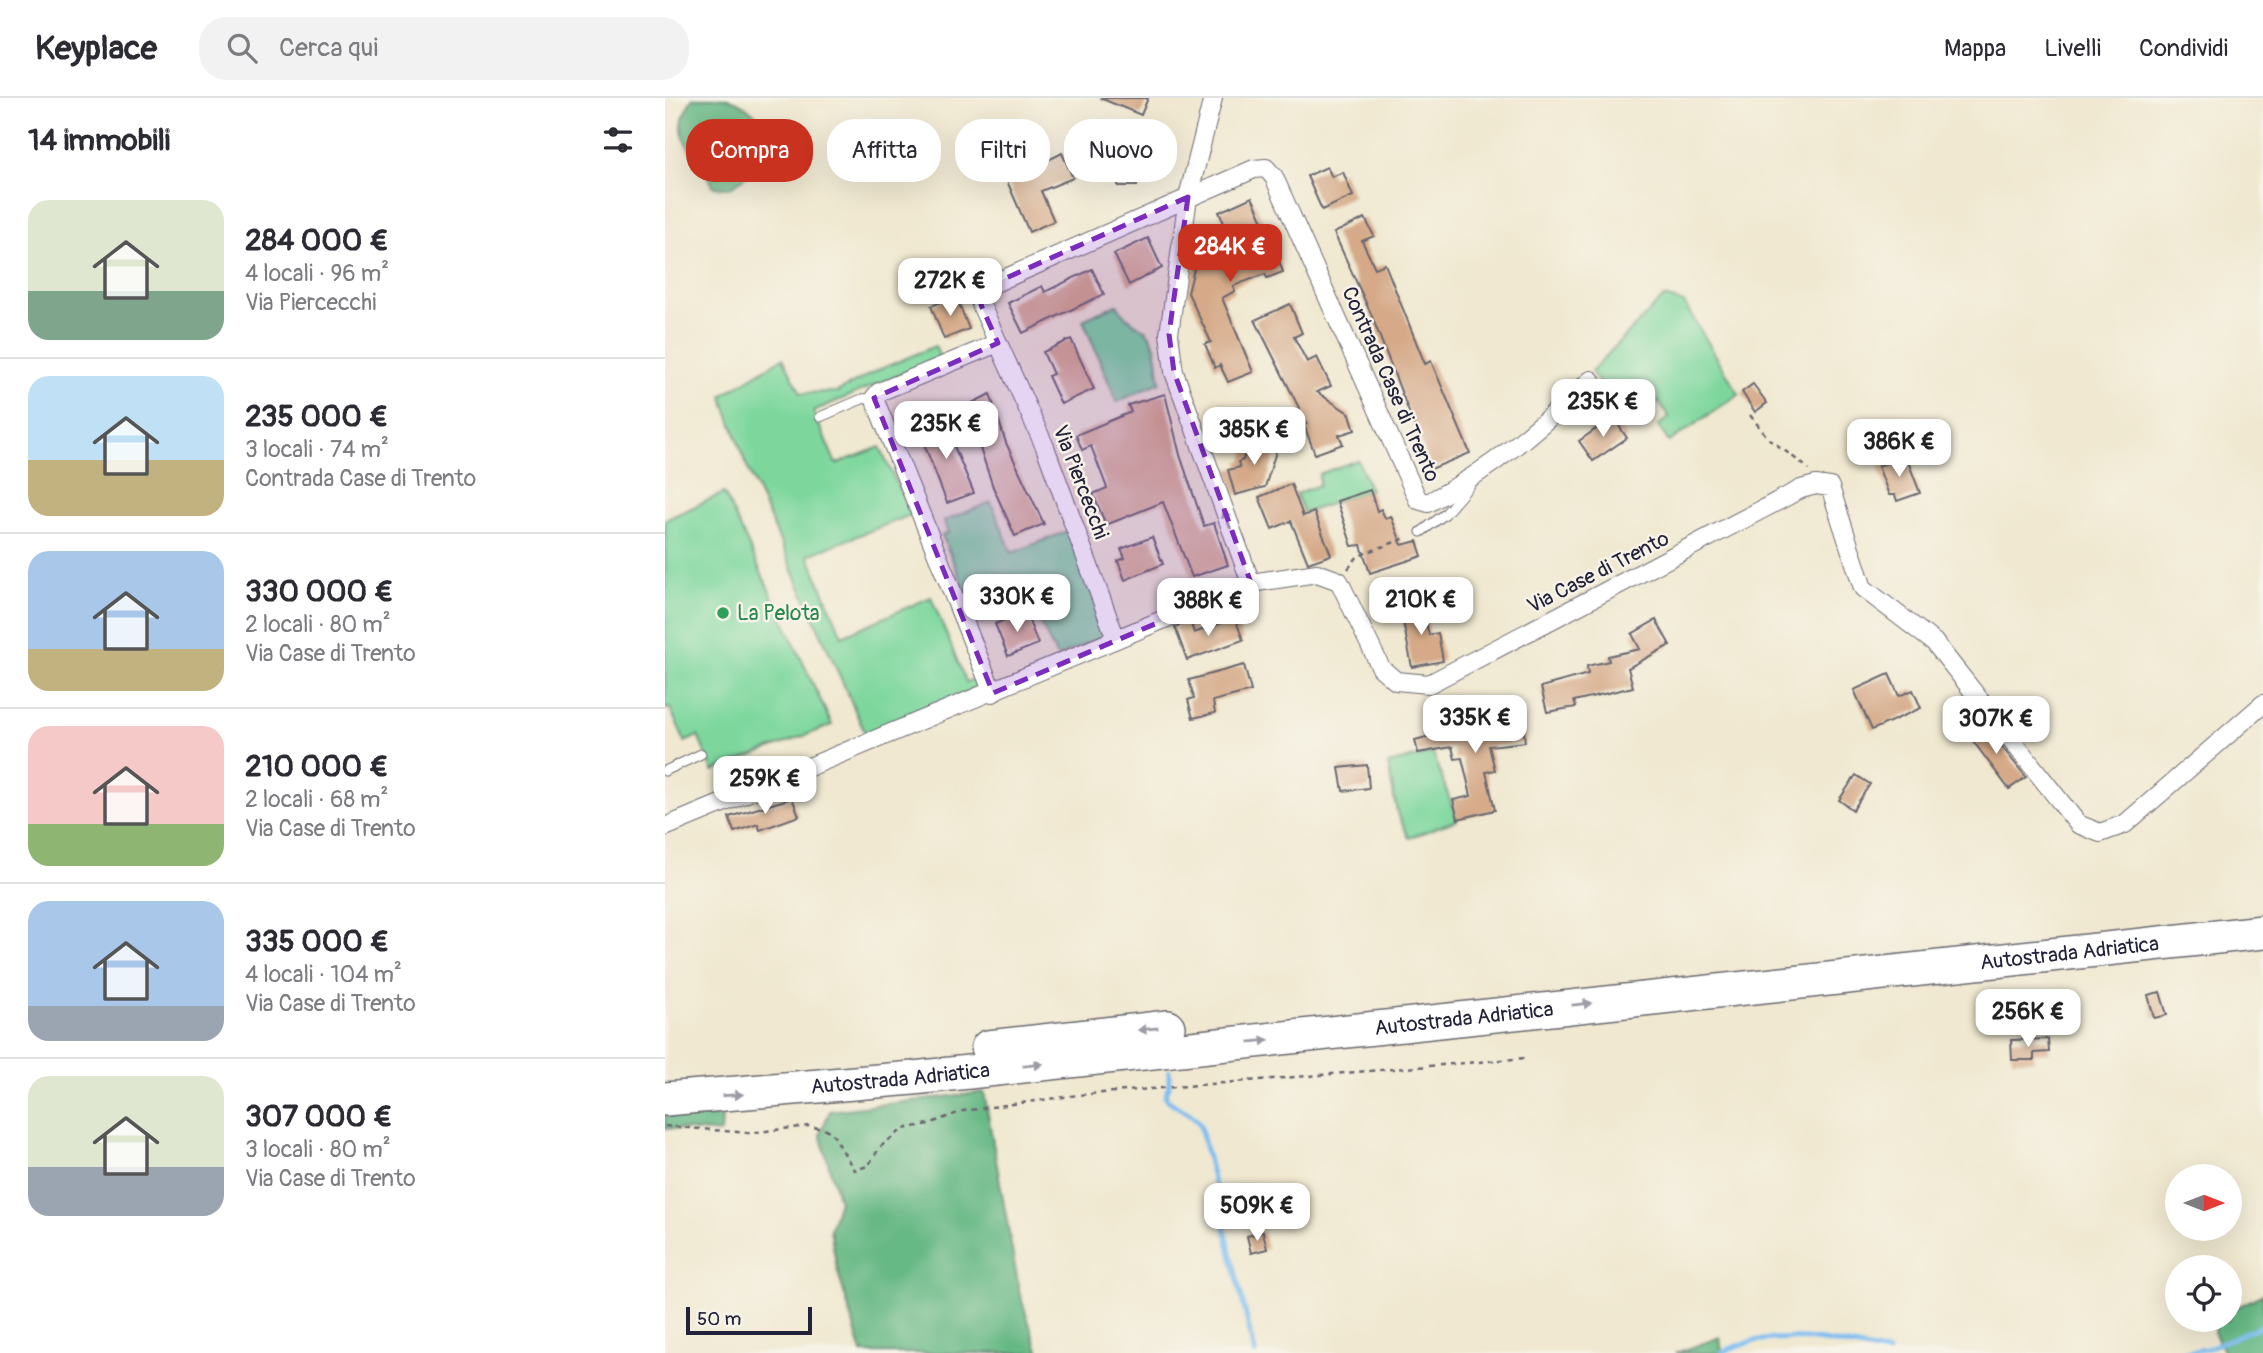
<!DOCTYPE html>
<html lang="it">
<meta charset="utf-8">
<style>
body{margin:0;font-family:Pangolin,sans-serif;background:#f2f2f3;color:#2b2b33;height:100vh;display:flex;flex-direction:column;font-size:26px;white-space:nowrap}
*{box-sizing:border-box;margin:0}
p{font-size:23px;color:#7c7c81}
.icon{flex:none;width:38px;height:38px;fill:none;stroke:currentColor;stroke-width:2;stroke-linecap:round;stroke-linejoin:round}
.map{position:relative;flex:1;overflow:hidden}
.side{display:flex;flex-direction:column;background:#fff;width:665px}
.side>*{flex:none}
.top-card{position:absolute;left:21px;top:21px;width:665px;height:63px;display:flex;gap:14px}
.needle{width:46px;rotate:90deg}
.buttons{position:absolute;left:1500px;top:1066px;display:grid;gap:14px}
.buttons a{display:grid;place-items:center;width:77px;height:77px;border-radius:50%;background:#fff;box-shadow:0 7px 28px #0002;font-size:35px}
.scale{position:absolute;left:21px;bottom:18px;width:126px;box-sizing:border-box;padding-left:7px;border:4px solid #22223b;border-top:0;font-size:19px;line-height:24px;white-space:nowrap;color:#22223b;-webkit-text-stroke:5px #f7f3e8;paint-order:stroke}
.price{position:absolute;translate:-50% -60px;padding:0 16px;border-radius:14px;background:#fff;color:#222;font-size:23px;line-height:46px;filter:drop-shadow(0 2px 4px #0008)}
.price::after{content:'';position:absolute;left:50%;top:42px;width:21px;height:16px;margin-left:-10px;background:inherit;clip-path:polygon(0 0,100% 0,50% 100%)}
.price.selected{background:#c8321e;color:#fff}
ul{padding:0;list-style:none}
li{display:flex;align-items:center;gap:21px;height:175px;padding:0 28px}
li+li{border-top:2px solid #e1e1e2}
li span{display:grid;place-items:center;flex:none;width:196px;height:140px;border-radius:21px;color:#555}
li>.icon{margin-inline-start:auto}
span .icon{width:84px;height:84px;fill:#fffc;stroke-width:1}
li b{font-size:30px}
h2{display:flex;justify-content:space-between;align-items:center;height:84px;padding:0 28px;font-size:30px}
.pill{padding:0 24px;border-radius:28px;background:#fff;box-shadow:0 7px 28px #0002;font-size:24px;line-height:63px}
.pill.selected{background:#c8321e;color:#fff}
header{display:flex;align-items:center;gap:42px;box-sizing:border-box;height:98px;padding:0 35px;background:#fff;border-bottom:2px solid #e1e1e2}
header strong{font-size:33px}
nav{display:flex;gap:38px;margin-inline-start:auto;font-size:24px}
.search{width:490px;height:63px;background:#f2f2f3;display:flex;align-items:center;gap:18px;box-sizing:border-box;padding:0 24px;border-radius:28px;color:#7c7c81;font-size:26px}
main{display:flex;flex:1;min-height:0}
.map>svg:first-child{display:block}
.green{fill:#7dd79d;stroke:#507c6c;stroke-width:2}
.forest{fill:#66b884;stroke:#446d60;stroke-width:2}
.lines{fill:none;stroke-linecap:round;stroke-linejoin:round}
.stream{stroke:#7cbdf1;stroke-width:5}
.building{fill:#d6aa89}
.lane-casing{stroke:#6a676f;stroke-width:11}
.street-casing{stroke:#6a676f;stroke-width:20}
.highway-casing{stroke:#6a676f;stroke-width:36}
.path{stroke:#6a676f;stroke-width:2.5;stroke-dasharray:5 5;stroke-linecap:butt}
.lane{stroke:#fff;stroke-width:9}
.street{stroke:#fff;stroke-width:18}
.highway{stroke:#fff;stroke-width:33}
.oneway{fill:#9c9ca7}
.marked{fill:#7b2cbf;fill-opacity:0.2;stroke:#7b2cbf;stroke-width:5;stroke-dasharray:14 9;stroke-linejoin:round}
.leisure-dot{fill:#2e9e5b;stroke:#f7f3e8;stroke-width:2.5}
.labels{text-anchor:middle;stroke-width:5;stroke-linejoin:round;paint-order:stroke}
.street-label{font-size:21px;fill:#22223b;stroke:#f7f3e8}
.leisure-label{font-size:21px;fill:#27864d;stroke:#f7f3e8;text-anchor:start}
</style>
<header>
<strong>Keyplace</strong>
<div class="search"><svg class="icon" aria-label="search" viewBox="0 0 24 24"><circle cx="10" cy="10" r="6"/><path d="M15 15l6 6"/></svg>Cerca qui</div>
<nav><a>Mappa</a><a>Livelli</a><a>Condividi</a></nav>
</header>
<main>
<section class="side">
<h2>14 immobili<svg class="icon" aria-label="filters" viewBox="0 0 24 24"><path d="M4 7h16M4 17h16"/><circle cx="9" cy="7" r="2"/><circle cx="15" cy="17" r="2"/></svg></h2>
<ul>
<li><span style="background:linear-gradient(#dfe7d0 65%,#7fa58c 0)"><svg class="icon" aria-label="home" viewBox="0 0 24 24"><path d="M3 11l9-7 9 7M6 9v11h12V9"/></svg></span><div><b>284 000 €</b><p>4 locali · 96 m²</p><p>Via Piercecchi</p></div></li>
<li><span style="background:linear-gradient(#bfe0f5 60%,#c2b280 0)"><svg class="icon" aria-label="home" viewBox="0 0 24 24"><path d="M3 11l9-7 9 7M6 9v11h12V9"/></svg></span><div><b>235 000 €</b><p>3 locali · 74 m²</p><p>Contrada Case di Trento</p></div></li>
<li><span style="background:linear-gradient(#a9c7e8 70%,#c2b280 0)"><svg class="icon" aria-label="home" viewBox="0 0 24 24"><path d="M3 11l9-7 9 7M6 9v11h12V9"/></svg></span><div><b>330 000 €</b><p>2 locali · 80 m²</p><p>Via Case di Trento</p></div></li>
<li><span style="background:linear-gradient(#f6c9c9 70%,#8fb573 0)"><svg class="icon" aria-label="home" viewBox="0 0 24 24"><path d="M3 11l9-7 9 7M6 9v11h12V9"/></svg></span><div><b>210 000 €</b><p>2 locali · 68 m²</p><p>Via Case di Trento</p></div></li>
<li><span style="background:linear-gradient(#a9c7e8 75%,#9aa5b1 0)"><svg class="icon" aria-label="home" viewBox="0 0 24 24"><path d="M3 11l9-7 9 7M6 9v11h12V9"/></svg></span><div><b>335 000 €</b><p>4 locali · 104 m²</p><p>Via Case di Trento</p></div></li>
<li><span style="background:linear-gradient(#dfe7d0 65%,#9aa5b1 0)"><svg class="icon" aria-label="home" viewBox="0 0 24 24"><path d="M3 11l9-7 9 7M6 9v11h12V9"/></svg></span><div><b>307 000 €</b><p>3 locali · 80 m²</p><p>Via Case di Trento</p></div></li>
</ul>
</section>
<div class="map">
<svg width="1598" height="1255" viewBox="0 0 1598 1255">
<rect width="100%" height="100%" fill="#f7f3e8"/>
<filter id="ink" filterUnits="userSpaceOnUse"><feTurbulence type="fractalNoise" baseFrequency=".0143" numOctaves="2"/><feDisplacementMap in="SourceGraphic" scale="14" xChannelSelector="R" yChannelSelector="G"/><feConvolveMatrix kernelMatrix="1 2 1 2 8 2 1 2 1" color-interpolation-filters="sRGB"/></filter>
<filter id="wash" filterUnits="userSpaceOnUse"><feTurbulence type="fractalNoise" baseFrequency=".00686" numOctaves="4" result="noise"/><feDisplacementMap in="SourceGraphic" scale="28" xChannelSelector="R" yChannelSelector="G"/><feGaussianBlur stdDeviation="1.57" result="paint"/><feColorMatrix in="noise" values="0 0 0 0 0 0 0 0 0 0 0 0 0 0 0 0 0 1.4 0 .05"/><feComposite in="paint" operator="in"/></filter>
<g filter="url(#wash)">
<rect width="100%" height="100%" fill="#f0e8d0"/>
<g class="green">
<path d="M999,199L1019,205L1074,296L1004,344L993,328L1004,319L993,303L964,324L926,273Z"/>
<path d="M452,206C461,223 468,222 481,233C493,243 492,269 495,284L452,304L418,222Z"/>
<path d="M270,248L275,260L148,313L171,366L215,349L246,417L143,457L177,538L266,499L301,584L312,580L318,593L201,637L82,369L57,298L118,260L136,295L172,294L213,272Z"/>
<path d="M693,362L705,392L639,415L631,396L654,387V376Z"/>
<path d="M59,395L167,627L48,673L33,638L20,644L5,610L0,611V422Z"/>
<path d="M326,404L347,455L405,432L445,535L392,559L365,503L314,525L277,437L283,435L279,423Z"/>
<path d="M768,655L792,722L744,740L732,714L723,666Z"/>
</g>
<g class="forest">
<path d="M28,0C39,0 52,0 62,0C90,8 107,33 111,59L64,90L49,89C32,55 0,39 28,0Z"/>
<path d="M319,994L355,1197L374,1255H197L172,1171L165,1131L174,1103L155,1036L165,1013Z"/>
<path d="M0,1018L57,1019L56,1035L0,1030Z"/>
<path d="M1598,1196V1254L1559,1255L1549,1234L1551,1223L1564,1222L1565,1213Z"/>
<path d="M1055,1239L1057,1255H1011Z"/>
</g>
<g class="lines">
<g class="stream">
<path d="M504,973V989"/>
<path d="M503,990L500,999C511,1012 527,1012 535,1027L590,1255"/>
<path d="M1057,1255C1101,1228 1174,1245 1223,1255"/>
<path d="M1514,1255L1541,1251L1598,1227"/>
</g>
</g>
<g id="blocks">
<g class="building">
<path d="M435,0H483L476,17Z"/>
<path d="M70,31L88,55L77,63L59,39Z"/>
<path d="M459,41H475L472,88H453V49H459Z"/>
<path d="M397,55L408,80L376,93L389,123L364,134L342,83Z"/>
<path d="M662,69L667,79L678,74L688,98L657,112L642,78Z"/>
<path d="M587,99L598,123L592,126L602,155L610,152L618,174L602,180L600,176L568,188L570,193L557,200L588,274L563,284L555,267L550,270L540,246L546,244L523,195L535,147L572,154L554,114Z"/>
<path d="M700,120L709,138L697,143L710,170L720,166L760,266L766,263L805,355L766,371L706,216L669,135Z"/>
<path d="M483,140L497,170L464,187L449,156Z"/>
<path d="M427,171L439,196L358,235L343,205L377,188L380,194Z"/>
<path d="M291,198L304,231L279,241L266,208Z"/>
<path d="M625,206L637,235L629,239L642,264L652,259L666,288L652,294L685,316L690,332L674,337L678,346L650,356L639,327L642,326L590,222Z"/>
<path d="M406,241L429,291L396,306L383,278L388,276L378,254Z"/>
<path d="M1088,286L1102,305L1090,314L1077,294Z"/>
<path d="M325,296L341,345L379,426L350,438L328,389L301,308Z"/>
<path d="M500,296L515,357L539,428L549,425L563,467L527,479L498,404L441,427L428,396L442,390L426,348L417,352L411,337L466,314L463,307Z"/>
<path d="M948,319L962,340L928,363L914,343Z"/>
<path d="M277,320L309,395L282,405L253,330Z"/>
<path d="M585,338L613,347L600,389L570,397L563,372L575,369L573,364L578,362Z"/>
<path d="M1241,358L1255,395L1232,403L1230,397H1224L1213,368Z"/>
<path d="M626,386L638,418L649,414L666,457L643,465L626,423L607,431L594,399Z"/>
<path d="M705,392L712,413L716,411L720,420L726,418L737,447L752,443L757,458L705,475L696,447L687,448L672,403Z"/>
<path d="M487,439L498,466L460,482L453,463L460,460L456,451Z"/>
<path d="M756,501L764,537L773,535L778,563L747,569L737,518L744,517L742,504Z"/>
<path d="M360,513L373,546L343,558L330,526Z"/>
<path d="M570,520L578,542L522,562L510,529L525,523L529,535Z"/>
<path d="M991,522L1005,547L963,570L968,589L909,603L911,609L882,614L876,589L923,576L922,568L944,563L943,558L975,551L967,536Z"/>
<path d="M579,567L586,593L548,603L550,615L528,620L523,602L529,600L524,582Z"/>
<path d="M1224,576L1234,598L1248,592L1256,610L1207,632L1189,592Z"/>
<path d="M811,604H827L828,629L858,625L860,644L824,648L830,672L821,674L830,712L793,721L788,702L806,698L797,660L790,661L787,649L753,655L750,642L804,628L803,623L811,621Z"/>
<path d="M1317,624L1361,679L1344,691L1302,635Z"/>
<path d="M702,667L704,690L678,693L674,670Z"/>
<path d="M1191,677L1205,686L1188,712L1174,702Z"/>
<path d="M127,700L134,718L95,732L93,726L69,734L64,719Z"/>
<path d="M1495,894L1502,917L1489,920L1483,897Z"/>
<path d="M1383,941L1384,954L1369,955V962H1347L1346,942Z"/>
<path d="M598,1134L602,1151L586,1155L582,1138Z"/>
</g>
</g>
</g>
<g filter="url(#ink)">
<use href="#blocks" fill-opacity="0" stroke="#6a676f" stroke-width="2"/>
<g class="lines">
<g class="lane-casing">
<g id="lane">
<path d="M155,319L197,301L209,300"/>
<path d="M756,434L780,416L805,387"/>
<path d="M0,673L36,656"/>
</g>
</g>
<g class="street-casing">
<g id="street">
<path d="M548,0L523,99L504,236L509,274L586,485"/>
<path d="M451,541L380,349L316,207V195L323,188L589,71L601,70L609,79L753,402L763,405C830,369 870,333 926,282"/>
<path d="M328,595L209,300L214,294L333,245"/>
<path d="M0,729L586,485L652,475L674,483L716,570L731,583L764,586L1136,391L1151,387L1165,389L1198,490L1269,544L1413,726L1435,735L1460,726L1598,606"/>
</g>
</g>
<g class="highway-casing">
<g id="highway">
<path d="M323,949L503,929"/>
<path id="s1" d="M0,1001L248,980L1598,834"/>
</g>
</g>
<g class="path">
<path d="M1085,317L1103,340L1144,371"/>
<path d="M683,471L693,458L743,439"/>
<path d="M0,1028L84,1035L144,1028L166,1033L189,1072L203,1068L215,1049L238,1031L264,1026L298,1013L413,997L861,960"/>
</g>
<use href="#lane" class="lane"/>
<use href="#street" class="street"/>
<use href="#highway" class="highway"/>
</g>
<defs><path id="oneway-solid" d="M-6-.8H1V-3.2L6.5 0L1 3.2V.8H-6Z" transform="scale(1.75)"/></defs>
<g class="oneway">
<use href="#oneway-solid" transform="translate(562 421) rotate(-110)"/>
<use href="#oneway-solid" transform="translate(917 906) rotate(-6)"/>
<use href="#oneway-solid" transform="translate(483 931) rotate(174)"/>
<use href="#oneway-solid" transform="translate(594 943) rotate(-6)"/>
<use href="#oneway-solid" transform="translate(368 967) rotate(-6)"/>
<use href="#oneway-solid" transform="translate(68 997) rotate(-4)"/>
</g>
</g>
<path class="marked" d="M523,99L504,236L509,274L586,485L328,595L209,300L333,245L316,207L323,188Z"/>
<circle class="leisure-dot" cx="58" cy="515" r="7"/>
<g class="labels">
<g class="street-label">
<text transform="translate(726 286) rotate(66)" y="7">Contrada Case di Trento</text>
<text transform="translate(416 384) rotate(69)" y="7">Via Piercecchi</text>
<text transform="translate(933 474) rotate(-27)" y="7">Via Case di Trento</text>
<text dy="7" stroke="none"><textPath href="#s1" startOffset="1412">Autostrada Adriatica</textPath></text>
<text dy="7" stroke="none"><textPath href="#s1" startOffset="803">Autostrada Adriatica</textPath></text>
<text dy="7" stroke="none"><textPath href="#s1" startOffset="236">Autostrada Adriatica</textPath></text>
</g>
<g class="leisure-label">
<text x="72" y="522">La Pelota</text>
</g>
</g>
</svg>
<div class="buttons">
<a><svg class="needle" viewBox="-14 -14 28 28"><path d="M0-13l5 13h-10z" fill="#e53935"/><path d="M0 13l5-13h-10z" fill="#7c7c81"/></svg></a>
<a><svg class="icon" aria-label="locate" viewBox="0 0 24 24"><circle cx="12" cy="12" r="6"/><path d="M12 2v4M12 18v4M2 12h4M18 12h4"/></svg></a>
</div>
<div class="scale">50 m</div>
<b class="price selected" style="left:565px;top:186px">284K €</b>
<b class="price" style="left:285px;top:220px">272K €</b>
<b class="price" style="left:938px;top:341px">235K €</b>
<b class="price" style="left:281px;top:363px">235K €</b>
<b class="price" style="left:589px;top:369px">385K €</b>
<b class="price" style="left:1234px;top:381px">386K €</b>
<b class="price" style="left:352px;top:536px">330K €</b>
<b class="price" style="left:756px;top:539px">210K €</b>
<b class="price" style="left:543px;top:540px">388K €</b>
<b class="price" style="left:810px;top:657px">335K €</b>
<b class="price" style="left:1331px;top:658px">307K €</b>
<b class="price" style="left:100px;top:718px">259K €</b>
<b class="price" style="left:1363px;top:951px">256K €</b>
<b class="price" style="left:592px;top:1145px">509K €</b>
<div class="top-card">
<a class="pill selected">Compra</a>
<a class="pill">Affitta</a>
<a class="pill">Filtri</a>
<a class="pill">Nuovo</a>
</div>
</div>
</main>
